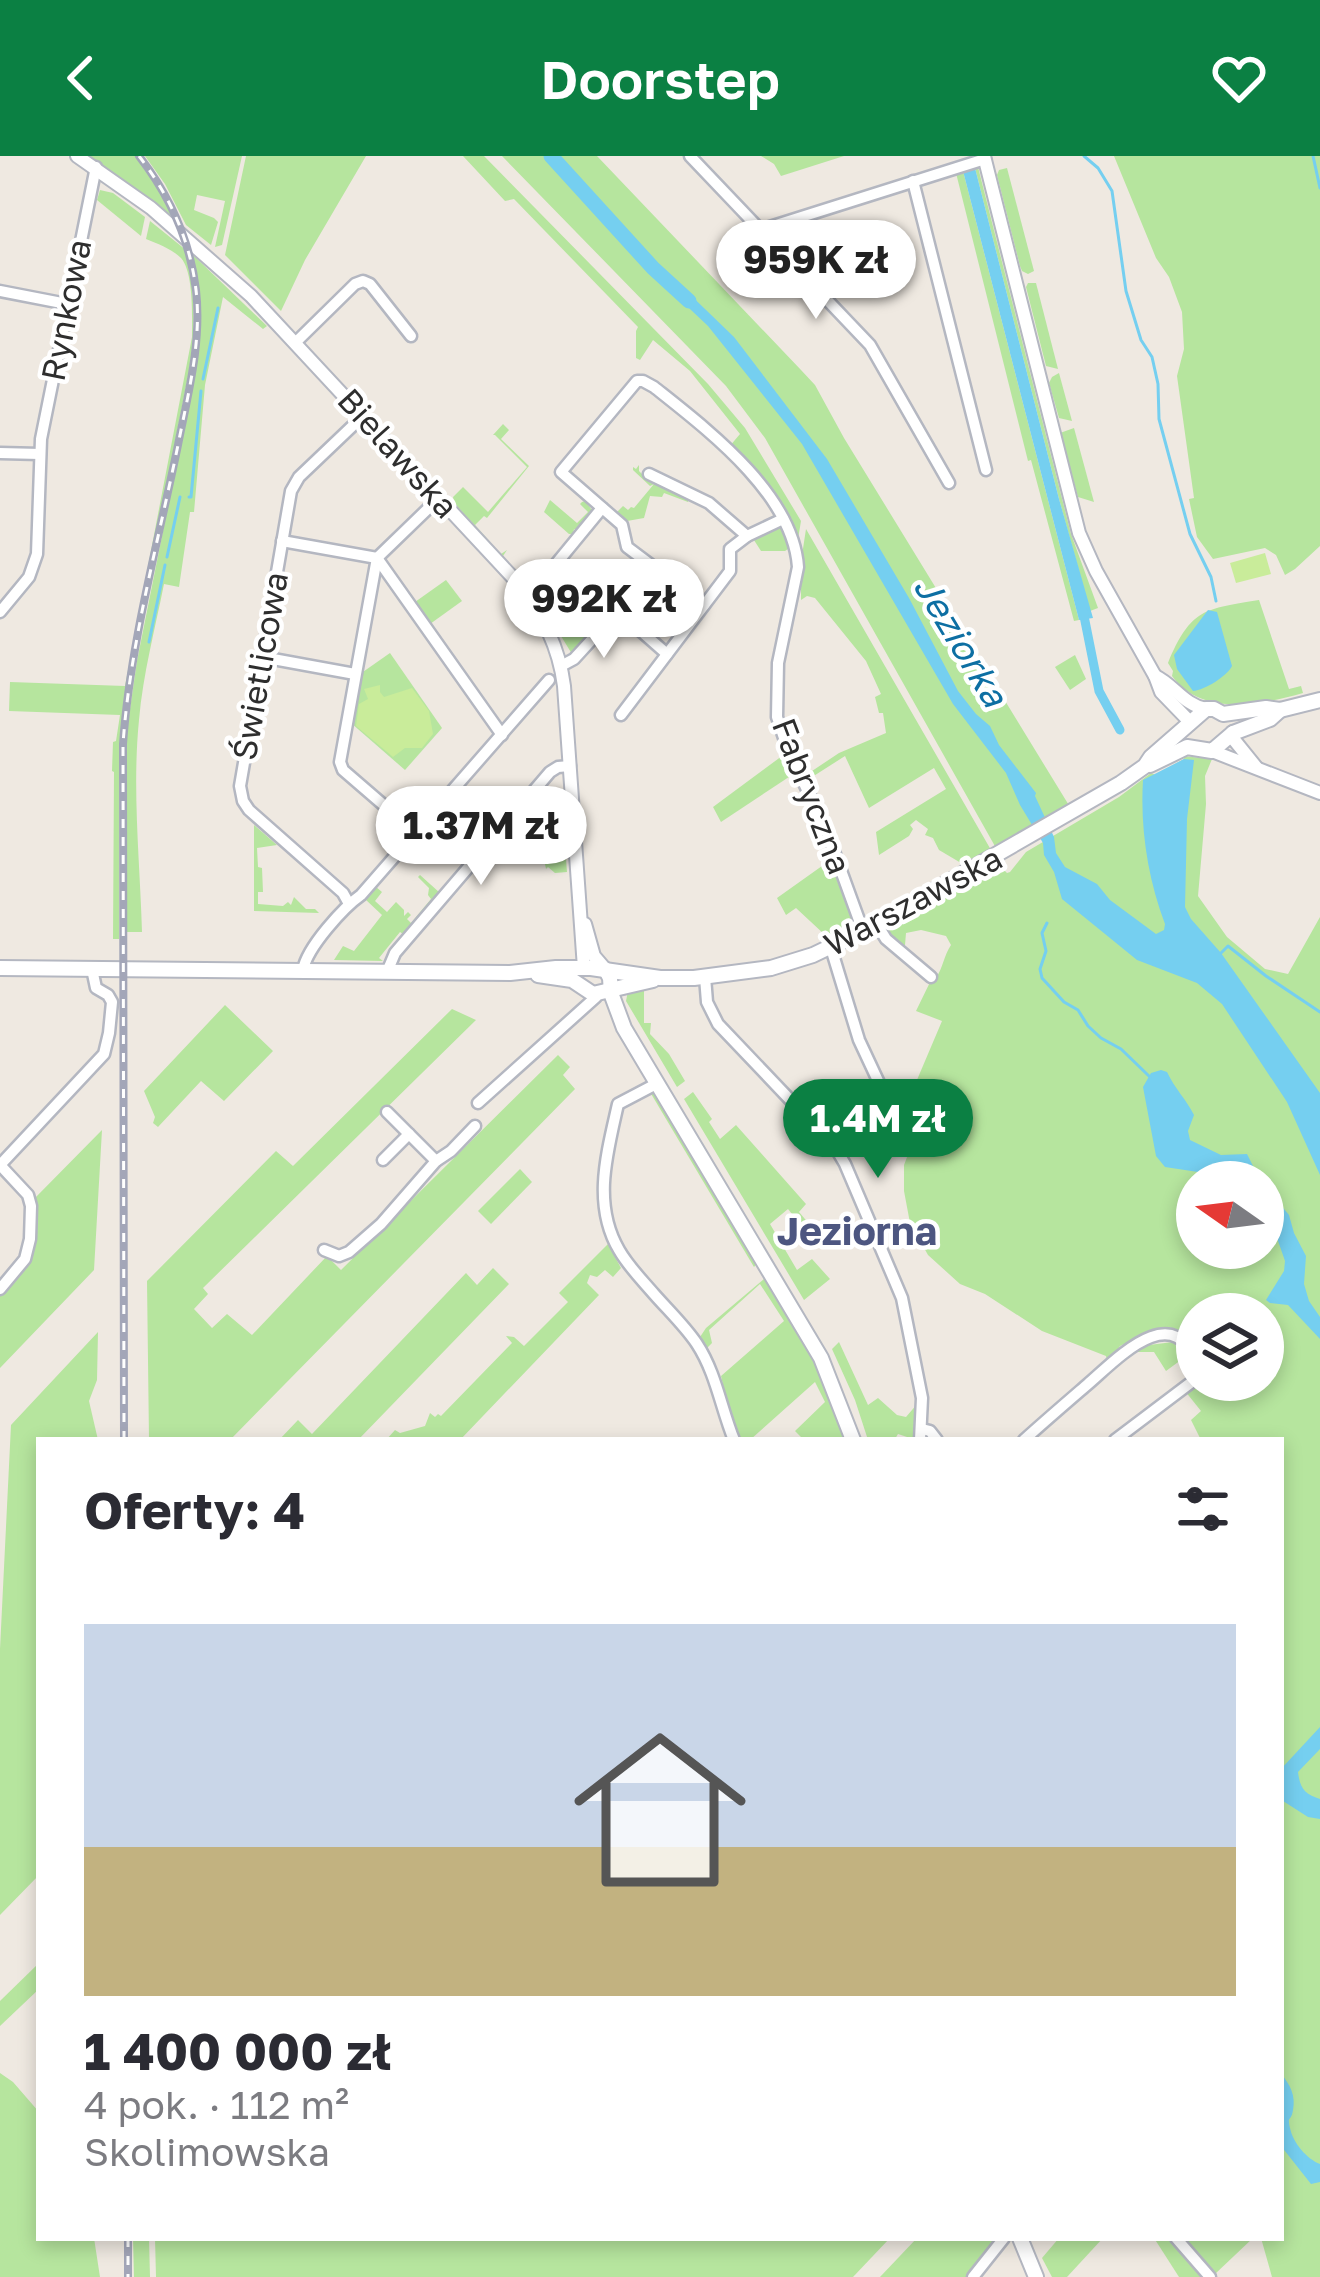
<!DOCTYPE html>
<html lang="pl">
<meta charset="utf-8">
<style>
body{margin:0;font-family:"Golos Text",sans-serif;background:#f7f7f7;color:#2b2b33;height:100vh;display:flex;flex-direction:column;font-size:45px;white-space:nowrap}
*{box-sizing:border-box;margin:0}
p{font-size:39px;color:#7c7c81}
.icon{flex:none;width:66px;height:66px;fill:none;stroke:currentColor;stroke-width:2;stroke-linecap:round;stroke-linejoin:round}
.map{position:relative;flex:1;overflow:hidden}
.side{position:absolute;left:36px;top:1281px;width:1248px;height:804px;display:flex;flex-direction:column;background:#fff;border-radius:0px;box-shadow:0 6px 18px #0003}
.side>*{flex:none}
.needle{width:78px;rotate:284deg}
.buttons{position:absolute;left:1176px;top:1005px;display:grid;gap:24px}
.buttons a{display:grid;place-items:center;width:108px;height:108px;border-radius:50%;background:#fff;box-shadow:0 6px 18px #0003;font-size:60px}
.price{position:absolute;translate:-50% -102px;padding:0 27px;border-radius:42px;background:#fff;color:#222;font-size:39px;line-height:78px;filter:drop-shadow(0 3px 6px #0008)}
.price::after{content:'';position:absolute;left:50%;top:72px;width:36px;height:27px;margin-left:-18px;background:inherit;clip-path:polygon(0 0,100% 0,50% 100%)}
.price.selected{background:#0b8043;color:#fff}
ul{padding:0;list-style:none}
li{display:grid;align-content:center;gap:24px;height:636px;padding:0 48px}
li+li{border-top:3px solid #e1e1e2}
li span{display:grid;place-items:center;height:372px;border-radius:0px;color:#555}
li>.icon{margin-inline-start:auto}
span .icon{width:216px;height:216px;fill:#fffc;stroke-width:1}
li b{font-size:51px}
h2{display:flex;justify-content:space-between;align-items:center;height:144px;padding:0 48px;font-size:51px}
header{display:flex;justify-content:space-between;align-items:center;height:156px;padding:0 48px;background:#0b8043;color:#fff;font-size:54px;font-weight:600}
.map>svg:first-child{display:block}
.green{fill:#b6e59e;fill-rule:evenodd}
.pitch{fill:#c9ec9a}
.water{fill:#75cff0}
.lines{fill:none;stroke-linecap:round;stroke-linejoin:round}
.stream{stroke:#75cff0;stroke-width:3}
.canal{stroke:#75cff0;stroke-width:9}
.river{stroke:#75cff0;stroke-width:15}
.minor-casing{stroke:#b4b7c1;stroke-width:15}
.tertiary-casing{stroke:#b4b7c1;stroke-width:16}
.secondary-casing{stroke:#b4b7c1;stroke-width:18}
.minor{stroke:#fff;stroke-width:10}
.tertiary{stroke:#fff;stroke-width:12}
.secondary{stroke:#fff;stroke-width:14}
.rail-casing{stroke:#a3a6b8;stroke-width:8}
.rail{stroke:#fff;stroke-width:3;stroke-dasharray:9;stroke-linecap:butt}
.labels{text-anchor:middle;stroke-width:9;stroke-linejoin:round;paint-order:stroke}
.street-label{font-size:33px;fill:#2e2e2e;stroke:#fff}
.water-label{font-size:36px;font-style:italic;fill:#0d6fa3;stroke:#fff}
.quarter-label{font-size:39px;font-weight:bold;fill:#4d5680;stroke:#fff}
</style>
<header><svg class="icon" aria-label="back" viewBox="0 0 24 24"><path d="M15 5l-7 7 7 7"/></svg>Doorstep<svg class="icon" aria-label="heart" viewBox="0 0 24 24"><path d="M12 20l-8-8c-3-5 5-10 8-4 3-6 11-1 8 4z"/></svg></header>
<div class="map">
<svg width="1320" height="2121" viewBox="0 0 1320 2121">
<rect width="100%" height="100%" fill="#efe9e1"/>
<g class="green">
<path d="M88,0H135L157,31L176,66L124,25Z"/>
<path d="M145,0H242L222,89L215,91L225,45L197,39L194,54L214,62L218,66L211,89L186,69L165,28Z"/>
<path d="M246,0H366L305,104L281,155L225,99Z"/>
<path d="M463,0H484L708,228L745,272L801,365L797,389L729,291L740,278L690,215L653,184L640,204L636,202V175L638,171L514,43L505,45Z"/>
<path d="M502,0H597L801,214L815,229L844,282L1070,651L996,692L765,282L726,230Z"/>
<path d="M761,0H844L781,20L774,8Z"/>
<path d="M1114,0H1320V390L1295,413L1285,419L1276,399L1265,392L1213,403L1197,381L1189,343L1194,342L1177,220L1184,193L1182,156L1169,121L1156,102Z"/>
<path d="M978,11L1071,378L1098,452L1090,455L1059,343L975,12Z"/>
<path d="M1007,12L1034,115L1028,118L1022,115L1020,110L997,19L999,14Z"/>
<path d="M963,15L1079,464L1074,465L1031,304L1028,305L956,17Z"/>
<path d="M100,34L113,37L145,61L141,80L97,44Z"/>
<path d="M150,65L186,94C195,135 196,174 189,215L125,542L119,630V783H113L114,616L112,615L113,586L116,585L120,559L9,555L10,526L125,530L192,181C192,161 194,117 181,102C172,93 158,88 146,83Z"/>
<path d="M192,98L267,170L263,173L223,141L205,229L194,356H190L179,431L164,428C155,473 143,518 139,564C132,634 140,706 142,776H125L126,580L137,505L198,200L200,142Z"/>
<path d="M1028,127H1036L1058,213L1046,210L1026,131Z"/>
<path d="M1059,217L1072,265L1059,262L1049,227L1052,221Z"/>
<path d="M503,268L509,274L501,283L529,310L487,362L484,360L475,369L501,398L507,394L503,400L454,347L453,341L463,331L488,356L527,311L495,279H493Z"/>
<path d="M1074,272L1094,346L1078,341L1060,277Z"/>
<path d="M639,309V315L650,326L655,323V328L689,343L688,346L664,337L662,341L650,340L644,362L627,365L617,356L623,350L628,354L631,351L634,352L654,328L650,330L633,314V311L636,313Z"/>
<path d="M550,344L577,367L588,356L580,348L582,346L585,345L592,354L576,374L574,373L573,378H569L544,356Z"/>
<path d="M778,369L782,370L791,391L785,395H761L752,381Z"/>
<path d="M806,373L991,694L961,707L939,694L933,682L925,679L928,673L916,664L910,669L913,673L909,680L879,699L876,676L946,633L934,612L869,652L845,600L809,623L806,619L839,597L886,577L883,557H879L875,541L881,538L866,505L815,442L807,440L801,444V434L797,432Z"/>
<path d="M446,424L462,445L430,468L415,446Z"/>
<path d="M1259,444L1289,533L1301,530L1303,537C1260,549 1202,561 1172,520L1173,515L1168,507C1191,452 1205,453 1259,444Z"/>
<path d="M576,463L592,477L572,498L553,467L556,465L564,476Z"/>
<path d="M390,497L442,572L405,614L351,567L360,518Z"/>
<path d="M1075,499L1086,523L1070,534L1055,511Z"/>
<path d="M786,597L795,617L721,666L713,651Z"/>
<path d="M1183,600L1212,603L1205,620L1206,648L1198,740L1227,781L1265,813L1288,818L1320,761V2121H1272L1261,2082H1281V1284H1201L1191,1264L1201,1255L1185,1235L1200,1224H1263V1158H1197V1197L1185,1180L1173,1176L1137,1182L1120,1190L1108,1208L1106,1200L1042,1175L985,1138L960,1128L928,1099L910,1067L904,1035V1009L928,946L911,938L942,865L916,855L933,820L936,822C943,812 944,799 951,789L946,780L921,774L906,777L905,789L901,790L892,786L897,782L891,784L888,780L889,772L999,709L1007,717L1010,716L1026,696L1119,641L1151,617L1156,619L1184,603ZM1197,1026H1263V1092H1197Z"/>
<path d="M562,652L565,684H559V690L565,691L567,716L555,717L548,711L546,713L539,678Z"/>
<path d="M254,669L277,689L257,692L258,711L262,712L263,736H258V748L283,750L288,746L291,749L294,741L306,753H315L319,757L254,755Z"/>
<path d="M829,705L852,761L848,772L832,780L829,777L825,779L796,752L786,759L777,742Z"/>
<path d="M420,719L440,737L411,770L406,780L400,776L379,802L383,805L334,804L343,790L354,795L382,759L365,743L376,731L382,736L375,745L387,756L396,746L404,754V760L408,756L411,759L407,763L411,767L431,743L428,739L429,732L418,721Z"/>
<path d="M644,832V867H651L650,878L669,898L685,925L677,931L626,845L628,835Z"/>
<path d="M225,849L273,895L224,945L201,925L158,971L153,967L155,961L144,935Z"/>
<path d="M452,853L476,864L203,1132L208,1138L194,1153L212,1172L227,1158L252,1179L327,1100L341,1114L558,899L570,911L563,919L575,933L230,1284H149L147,1125L276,995L293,1010Z"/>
<path d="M650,936L656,937L758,1106L754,1111Z"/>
<path d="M693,936L712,963L709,966L720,983L736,969L806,1048L799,1056L810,1069L805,1074L788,1053L770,1068L797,1114L812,1103L830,1123L804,1144L684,943Z"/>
<path d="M102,974L94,1114L0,1212V1140L25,1111L32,1090L35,1042Z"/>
<path d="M520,1013L532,1026L491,1068L478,1055Z"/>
<path d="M608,1088L621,1112L613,1121L605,1114L597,1121L590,1119L587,1127L599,1139L460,1284H386L395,1274L400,1277L425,1270L430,1257L435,1261L438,1258L441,1260L512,1187L506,1180L514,1181L524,1190L568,1146L559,1137Z"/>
<path d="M493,1112L509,1128L358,1284H279L298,1264L312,1278L466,1117L477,1129Z"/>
<path d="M764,1123L769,1124L819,1211L847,1284H804L795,1275L825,1246L815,1226L750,1284H739L731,1264L721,1220L784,1165L760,1128L709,1174L712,1187L706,1193L700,1181L706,1172Z"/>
<path d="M98,1176L97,1224L89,1245L98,1284H39V1719L0,1759V1493L11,1269Z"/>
<path d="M839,1186L868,1249L878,1242L897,1259L906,1261L918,1247L916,1284L898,1278L895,1283L868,1284L855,1244L832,1193Z"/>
<path d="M1173,1186L1185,1201L1166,1215L1154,1196H1135L1149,1189Z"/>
<path d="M39,1807V1833L0,1870V1845Z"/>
<path d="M0,1917L13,1926L39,1956V2082H94L100,2121H0Z"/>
<path d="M133,2082H149L150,2121H134Z"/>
<path d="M155,2082H890L853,2121H156Z"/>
<path d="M917,2082H992L995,2087L967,2121H880Z"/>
<path d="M1059,2082H1103L1067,2121H1052L1042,2102Z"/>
<path d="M1154,2082H1173L1207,2121H1179Z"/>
<path d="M1181,2082H1253L1215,2118L1206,2111Z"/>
</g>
<g class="pitch">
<path d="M1265,397L1271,418L1236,427L1230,407Z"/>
<path d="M380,529V536L384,541L412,532L429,555L433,578L422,592H405L393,601L356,570L359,548L368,543L364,533Z"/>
</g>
<g class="water">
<path d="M975,12L1059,343L1093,462L1079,464L963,15Z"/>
<path d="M676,125L734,181L827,303L909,442L958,535L976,558L990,570L999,589L1036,637L1035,640L1054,681L1056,697L1065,711L1097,728L1110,744L1156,778L1164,774L1165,768C1148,723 1140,673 1143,624L1184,603L1194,604L1187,663L1185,751L1191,763L1221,797L1320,937V1019L1287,946L1222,848L1197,827L1137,804L1062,743L1054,716L1044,699L1043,687L1020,649L1006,617L953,548L802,288L708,170L673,137Z"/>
<path d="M1208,454L1217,456L1232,510C1227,520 1205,534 1193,535L1177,513L1174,499Z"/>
<path d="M1161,914L1167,916C1175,933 1186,943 1194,959L1188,975L1190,984L1221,999L1247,998L1261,1026H1208L1198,1016L1165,1011L1156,1000L1143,931L1151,917Z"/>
<path d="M1263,1028L1289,1059L1294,1077L1306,1100L1304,1128L1309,1145L1320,1161V1183L1288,1149L1270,1147L1266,1144L1284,1115L1285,1105L1276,1079L1263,1059Z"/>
<path d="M1320,1571V1593L1298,1616C1300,1632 1304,1638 1320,1643V1663L1308,1661L1283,1645L1281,1613Z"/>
<path d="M1281,1918C1290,1928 1296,1940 1293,1954C1291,1967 1287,1958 1290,1972C1293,1987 1307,2003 1320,2008V2026L1311,2028L1281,1990Z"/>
</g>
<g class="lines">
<g class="stream">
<path d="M1084,0L1098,12L1112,35L1126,135L1141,184L1152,201L1158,228L1159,263L1190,378L1211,421L1216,445"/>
<path d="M1313,0L1320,32"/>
<path d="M203,223L218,152"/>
<path d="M189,341H191L201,235"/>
<path d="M167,401L180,341"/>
<path d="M149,486L165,409"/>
<path d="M1047,767L1042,777L1046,795L1040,813L1042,822L1064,846L1078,854L1088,870L1101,882L1121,893L1150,921"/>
<path d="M1220,798L1228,790L1266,820L1320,856"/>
</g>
<path class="canal" d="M1083,455L1099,535L1120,574"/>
<path class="river" d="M551,0L653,112L689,145"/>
<g class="minor-casing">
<g id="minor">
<path d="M690,0L870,189L949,327"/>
<path d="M913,25L986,314"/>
<path d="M760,74L985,3"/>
<path d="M0,135L67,148"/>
<path d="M296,186L355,128L363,125L370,128L411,180"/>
<path d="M0,297L40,298"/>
<path d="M649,318L709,347L747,380"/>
<path d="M282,385L377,402L502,579"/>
<path d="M560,404L667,498"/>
<path d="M528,442L602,352"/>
<path d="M704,449L627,391L622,369L561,316L637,225H643L654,231C708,274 793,338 798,411L778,507L777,561L787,591L827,676L863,775"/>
<path d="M0,456L29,421L37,398L41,283L96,11"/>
<path d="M262,501L355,518"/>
<path d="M561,510L574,503L618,455"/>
<path d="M621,559L730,415V393L747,380L783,363"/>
<path d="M416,677L343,614L340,606L377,402L439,342"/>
<path d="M348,746L343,737L249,654L243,645L240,630L291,335L299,321L364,259"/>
<path d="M876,767L886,783L931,821"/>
<path d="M831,792L859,884L880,929L876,942L835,991"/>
<path d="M303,814C307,791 344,751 361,739L549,524"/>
<path d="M387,816L395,797L550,616L558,611L570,610"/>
<path d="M705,821L707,846L718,868L835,991L845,1008L902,1142L922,1242L920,1284"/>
<path d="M658,927L618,948C607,997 592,1048 619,1094C628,1110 642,1124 654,1138C668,1154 685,1170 697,1188C716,1217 721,1252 734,1284"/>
<path d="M478,947L596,841"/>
<path d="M387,956L436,1005"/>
<path d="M383,1004L409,978"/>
<path d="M0,1009L104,898L109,877L112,846L108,839L96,832L92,813"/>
<path d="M0,1009L28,1039L31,1050L30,1083L25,1103L0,1133"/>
<path d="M324,1094L339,1100L349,1096L381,1068L436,1005L451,995L475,970"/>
<path d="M922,1273L930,1275L937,1284"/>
<path d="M1024,1284C1045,1265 1066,1247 1088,1228C1117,1203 1173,1142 1197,1208"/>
<path d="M1115,1284L1197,1222"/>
<path d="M1176,2082L1210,2121"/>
<path d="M973,2121L1004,2082"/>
</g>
</g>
<g class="tertiary-casing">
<g id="tertiary">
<path d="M77,0L151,52L251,140L516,425C541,455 559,491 564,530L584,812"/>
<path d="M984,0L1079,377L1096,415L1155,520L1161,536L1191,567"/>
<path d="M1155,520C1174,529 1184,549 1206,553"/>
<path d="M1231,580L1256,611"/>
<path d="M1212,595L1320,637"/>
<path d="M585,768L594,800L606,814"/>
</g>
</g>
<g class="secondary-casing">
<g id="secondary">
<path d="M1233,577L1270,563L1280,554"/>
<path d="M1150,609L1187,591L1212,595L1233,577"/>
<path d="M0,812L510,817L556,812H591L660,822H694L771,812L813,799L863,775L1121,627L1145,610L1151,601L1206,553H1214L1223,558L1266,552L1280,554L1320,544"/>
<path d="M606,814L610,822L611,837L624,872L821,1202L853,1284"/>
<path d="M538,819L572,824L593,838L653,824"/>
<path d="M1020,2082L1036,2121"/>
</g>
</g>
<use href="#minor" class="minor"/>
<use href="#tertiary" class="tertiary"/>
<use href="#secondary" class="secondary"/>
<g class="rail-casing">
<g id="rail">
<path d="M124,1284L123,588C130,488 158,387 178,289C188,238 202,186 196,134C190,84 170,40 139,0"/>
<path d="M128,2082V2121"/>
</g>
</g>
<use href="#rail" class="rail"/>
</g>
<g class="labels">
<g class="street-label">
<text transform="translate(66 154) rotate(-79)" y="12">Rynkowa</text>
<text transform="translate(398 297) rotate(48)" y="12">Bielawska</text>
<text transform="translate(260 510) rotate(-80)" y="12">Świetlicowa</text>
<text transform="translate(812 640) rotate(69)" y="12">Fabryczna</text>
<text transform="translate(913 745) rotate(-28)" y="12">Warszawska</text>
</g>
<g class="water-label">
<text transform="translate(961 485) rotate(59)" y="13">Jeziorka</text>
</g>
<g class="quarter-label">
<text x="857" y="1089">Jeziorna</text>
</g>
</g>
</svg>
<div class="buttons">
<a><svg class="needle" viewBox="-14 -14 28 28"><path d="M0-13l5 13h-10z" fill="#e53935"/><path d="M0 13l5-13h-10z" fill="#7c7c81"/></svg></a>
<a><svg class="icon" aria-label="layers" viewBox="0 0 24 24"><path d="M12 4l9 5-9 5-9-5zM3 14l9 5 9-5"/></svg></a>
</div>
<b class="price" style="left:816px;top:166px">959K zł</b>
<b class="price" style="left:604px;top:505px">992K zł</b>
<b class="price" style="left:481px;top:732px">1.37M zł</b>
<b class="price selected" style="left:878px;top:1025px">1.4M zł</b>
<section class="side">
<h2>Oferty: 4<svg class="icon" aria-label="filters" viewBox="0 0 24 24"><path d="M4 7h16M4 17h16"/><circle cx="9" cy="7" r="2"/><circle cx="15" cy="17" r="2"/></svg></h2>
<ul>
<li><span style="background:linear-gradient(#c9d6e8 60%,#c2b280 0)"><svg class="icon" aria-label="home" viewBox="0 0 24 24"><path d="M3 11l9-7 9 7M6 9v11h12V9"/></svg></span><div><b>1 400 000 zł</b><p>4 pok. · 112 m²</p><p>Skolimowska</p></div></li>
</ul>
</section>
</div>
